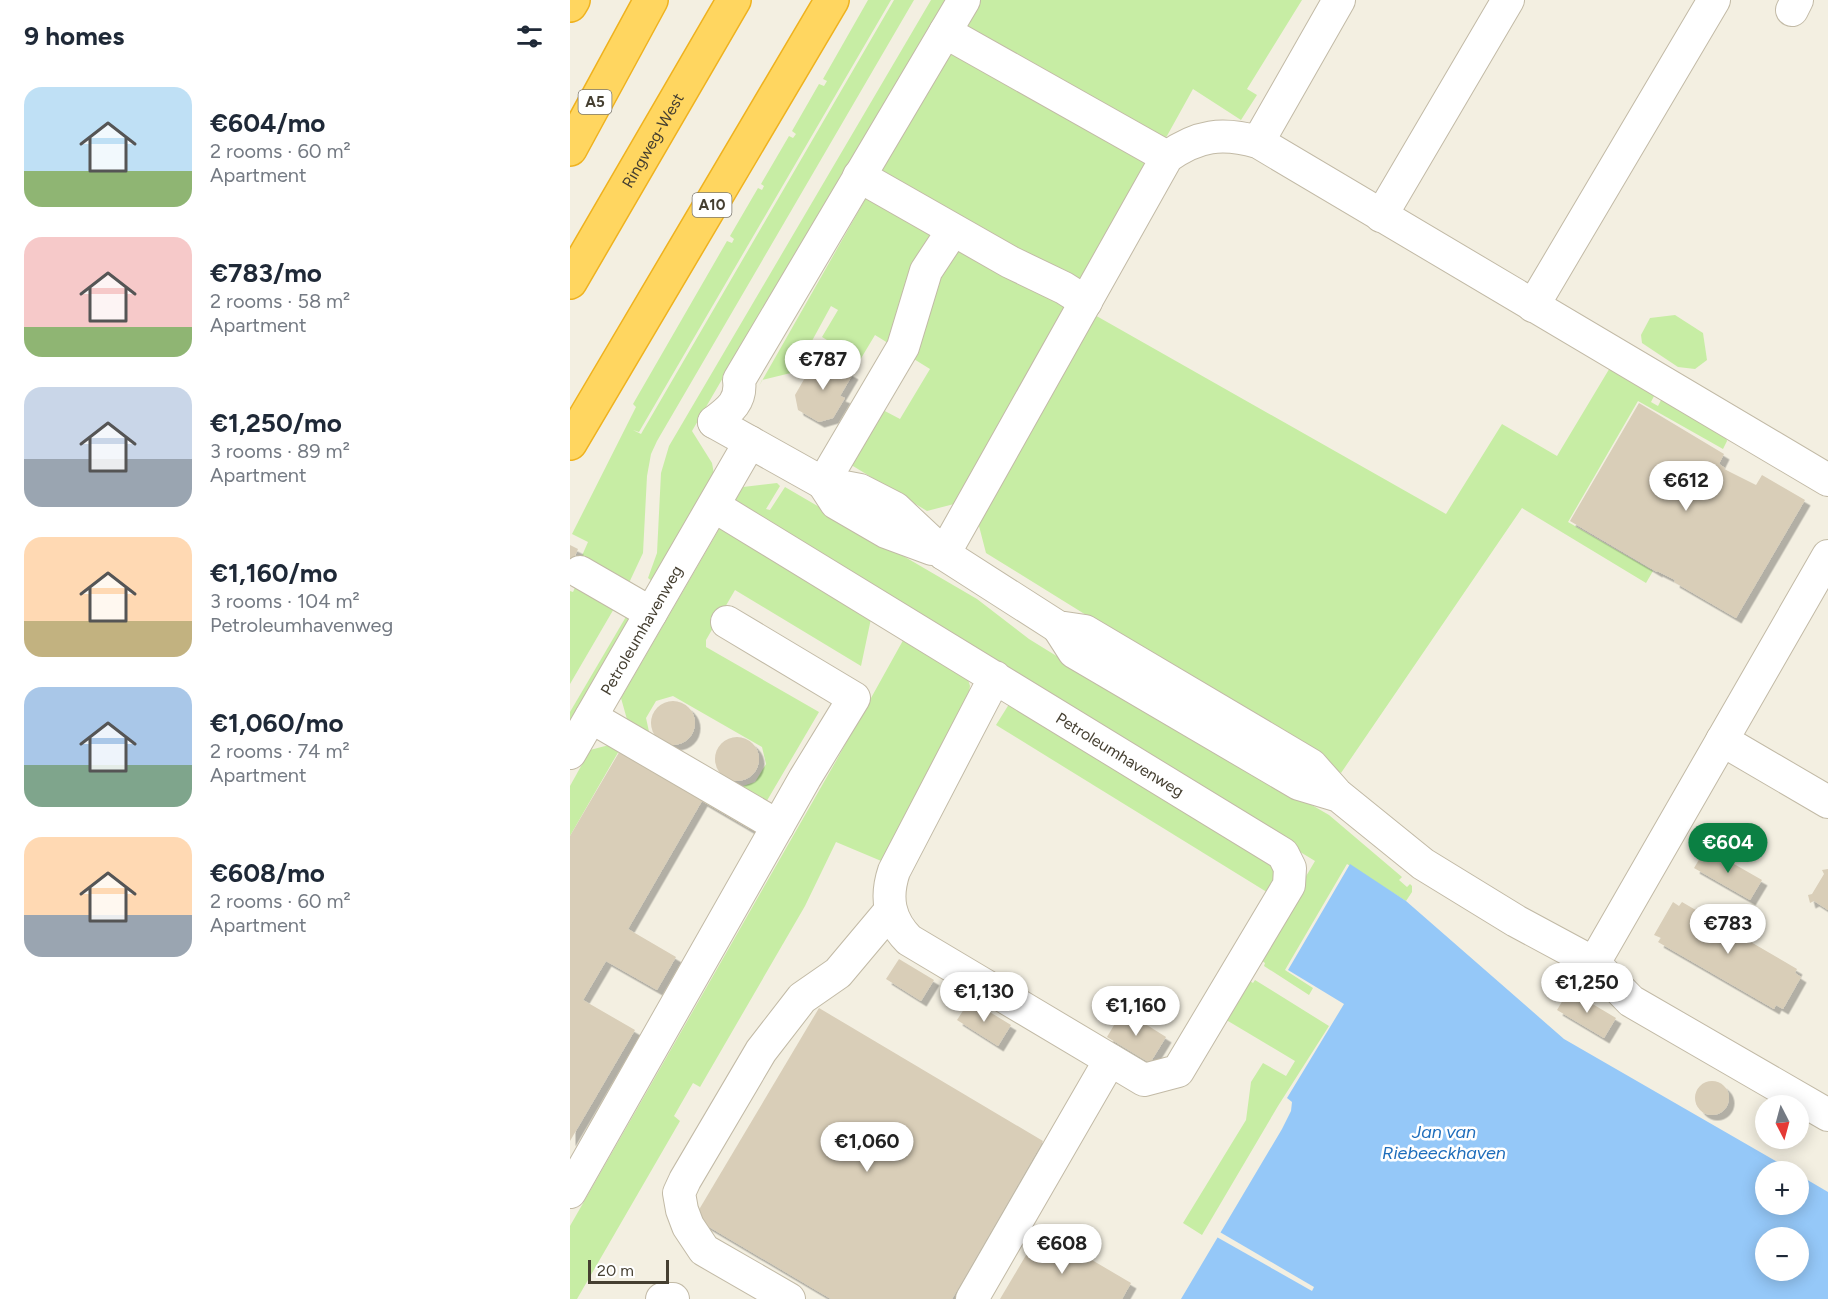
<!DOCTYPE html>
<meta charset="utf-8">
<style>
body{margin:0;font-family:Figtree,sans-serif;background:#f2f2f3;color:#1f2937;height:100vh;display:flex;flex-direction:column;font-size:22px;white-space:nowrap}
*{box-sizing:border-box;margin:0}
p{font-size:20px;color:#747a83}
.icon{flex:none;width:33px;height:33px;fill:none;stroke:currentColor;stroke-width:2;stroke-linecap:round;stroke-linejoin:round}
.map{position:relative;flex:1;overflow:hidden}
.panel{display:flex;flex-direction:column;background:#fff;width:570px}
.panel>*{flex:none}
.needle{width:39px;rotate:174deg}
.controls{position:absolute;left:1185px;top:1095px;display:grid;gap:12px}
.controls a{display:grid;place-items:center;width:54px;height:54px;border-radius:50%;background:#fff;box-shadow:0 3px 15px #0003;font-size:30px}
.scale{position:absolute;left:18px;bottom:15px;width:81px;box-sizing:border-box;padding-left:6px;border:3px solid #453f31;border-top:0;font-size:16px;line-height:21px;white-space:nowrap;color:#453f31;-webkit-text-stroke:4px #fff;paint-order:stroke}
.price{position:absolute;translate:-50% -51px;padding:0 14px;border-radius:21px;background:#fff;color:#222;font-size:20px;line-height:39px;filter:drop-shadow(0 2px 3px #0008)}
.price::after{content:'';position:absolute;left:50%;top:36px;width:18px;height:14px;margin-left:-9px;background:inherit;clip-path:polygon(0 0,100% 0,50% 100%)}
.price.current{background:#0b8043;color:#fff}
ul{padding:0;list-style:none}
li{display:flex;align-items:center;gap:18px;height:150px;padding:0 24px}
li span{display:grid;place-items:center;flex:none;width:168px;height:120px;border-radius:18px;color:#555}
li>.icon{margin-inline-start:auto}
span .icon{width:72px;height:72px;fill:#fffc;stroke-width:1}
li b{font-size:26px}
h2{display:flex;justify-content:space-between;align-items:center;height:72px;padding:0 24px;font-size:26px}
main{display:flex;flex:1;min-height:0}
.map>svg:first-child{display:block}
.green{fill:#c7eda4}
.water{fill:#95c8f8;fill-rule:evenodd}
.pier{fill:#f3efe1}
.building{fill:#d9ceb8;filter:url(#shadow)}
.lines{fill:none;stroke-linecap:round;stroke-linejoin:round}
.minor-casing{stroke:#c2baa6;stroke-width:34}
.highway-casing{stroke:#efb21f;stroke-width:36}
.minor{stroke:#fff;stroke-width:32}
.highway{stroke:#ffd660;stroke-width:33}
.labels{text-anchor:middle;stroke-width:5;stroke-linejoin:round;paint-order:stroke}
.shield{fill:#fff;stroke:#7d796f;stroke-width:1.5}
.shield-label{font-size:15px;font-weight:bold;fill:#453f31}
.street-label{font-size:16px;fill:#453f31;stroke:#fff}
.water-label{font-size:18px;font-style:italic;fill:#1f6ebc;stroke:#fff}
</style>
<main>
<section class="panel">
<h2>9 homes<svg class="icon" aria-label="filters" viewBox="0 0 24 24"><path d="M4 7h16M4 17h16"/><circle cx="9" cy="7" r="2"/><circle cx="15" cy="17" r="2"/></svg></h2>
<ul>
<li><span style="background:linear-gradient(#bfe0f5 70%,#8fb573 0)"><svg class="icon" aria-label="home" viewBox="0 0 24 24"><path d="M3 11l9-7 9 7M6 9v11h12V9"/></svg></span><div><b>€604/mo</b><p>2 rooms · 60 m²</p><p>Apartment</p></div></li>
<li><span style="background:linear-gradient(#f6c9c9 75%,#8fb573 0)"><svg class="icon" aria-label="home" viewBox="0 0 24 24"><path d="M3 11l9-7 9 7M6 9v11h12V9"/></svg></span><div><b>€783/mo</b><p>2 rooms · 58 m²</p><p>Apartment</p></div></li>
<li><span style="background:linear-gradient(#c9d6e8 60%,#9aa5b1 0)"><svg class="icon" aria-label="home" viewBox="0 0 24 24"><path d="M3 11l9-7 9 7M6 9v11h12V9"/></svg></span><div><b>€1,250/mo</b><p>3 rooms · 89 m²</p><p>Apartment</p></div></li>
<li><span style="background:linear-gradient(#ffd9b3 70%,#c2b280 0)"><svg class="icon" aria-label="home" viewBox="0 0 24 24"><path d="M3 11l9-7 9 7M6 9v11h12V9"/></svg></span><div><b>€1,160/mo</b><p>3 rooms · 104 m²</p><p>Petroleumhavenweg</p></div></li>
<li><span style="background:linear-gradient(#a9c7e8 65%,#7fa58c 0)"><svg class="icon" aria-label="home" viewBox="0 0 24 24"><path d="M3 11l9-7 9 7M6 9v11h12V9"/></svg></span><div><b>€1,060/mo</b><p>2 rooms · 74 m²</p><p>Apartment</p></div></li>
<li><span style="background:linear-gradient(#ffd9b3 65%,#9aa5b1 0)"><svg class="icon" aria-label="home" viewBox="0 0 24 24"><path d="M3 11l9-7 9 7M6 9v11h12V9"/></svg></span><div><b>€608/mo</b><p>2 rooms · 60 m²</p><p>Apartment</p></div></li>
</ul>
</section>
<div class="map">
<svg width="1258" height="1299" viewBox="0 0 1258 1299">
<defs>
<filter id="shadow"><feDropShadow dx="5.5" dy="5.5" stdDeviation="0" flood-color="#0004"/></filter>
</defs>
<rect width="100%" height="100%" fill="#f3efe1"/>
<g class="green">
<path d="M298,0H321L69,432L63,430L71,434L324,0H344L87,441L81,454L77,476L73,553L58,585L11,558L18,542L2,534L66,407L63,404L157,241L162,243L164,239L160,236L188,188L192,190L194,186L191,184L219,136L223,138L226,134L222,131L249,84L254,86L257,81L253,79Z"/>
<path d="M361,0H380L215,278L207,285L122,431L142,463L144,474L83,582L78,578L87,553L91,473L99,446Z"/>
<path d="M405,0H732L677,89L687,95L671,120L623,89L593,143L389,27Z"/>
<path d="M385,44L586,156L507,290L307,178Z"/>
<path d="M300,191L359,231L376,262L387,252L393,251L502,297L384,504L357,511L278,463L311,409L330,419L360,369L305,335L290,360L252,337L268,310L261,306L225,372L192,380L189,386Z"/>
<path d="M523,314L876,514L932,424L987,456L1041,366L1086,392L1081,402L1088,406L1093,396L1155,432L1157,441L1153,449L1068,401L998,522L1083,571L1076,583L952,508L771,773L416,553L409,526L411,512Z"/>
<path d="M1105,315L1133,333L1137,360L1125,369L1108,367L1072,343L1071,335L1080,318Z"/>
<path d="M207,483L210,486L196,509L200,510L215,487L407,599L459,639L514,673L759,815L832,877L829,880L837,887L840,884L842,886V892L836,901L777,864L715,970L743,988L739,995L694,966L695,963L688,958L745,861L162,506L173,487Z"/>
<path d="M152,524L302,614L291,666L165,590L136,640V647L249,712L195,804L167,788L185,782L196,764L192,747L103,696L86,701L76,718L80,736L58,723L51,698Z"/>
<path d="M10,577L49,600L0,684V591L3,592Z"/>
<path d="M57,615L62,618L0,725V712Z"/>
<path d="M336,635L396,673L400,686L398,700L316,863L266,842L235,906L130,1087L123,1083L104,1116L110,1121L7,1299H0V1226L266,761Z"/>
<path d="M441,701L709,870L700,894L426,725Z"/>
<path d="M43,744L50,749L0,836V786L20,750Z"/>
<path d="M676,979L683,983L685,980L759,1026L708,1106L632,1235L613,1223L676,1120L681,1082L693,1063L716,1076L725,1061L653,1018Z"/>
</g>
<path class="water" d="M780,864L836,901L994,1039L1223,1171L1196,1172V1204H1228L1229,1175L1258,1192V1299H611L712,1129L721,1111L722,1102L717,1098L774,1004L718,970ZM1196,1238H1228V1270H1196Z"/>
<path class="pier" d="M648,1231L744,1287L742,1291L645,1236Z"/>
<g class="building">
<path d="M253,357L283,374L270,396L275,398L263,418L249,422L228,410L225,395L236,376L241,378Z"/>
<path d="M1069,403L1154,454L1149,464L1155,468L1154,469L1186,485L1192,475L1235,500L1166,618L1104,582L1105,580L1087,571V572L1000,521Z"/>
<path d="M0,545L8,549L0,567Z"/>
<circle cx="103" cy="723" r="22"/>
<circle cx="167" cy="759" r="22"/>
<path d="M51,749L183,825L180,829L132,801L58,929L106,957L87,990L36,961L13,1000L65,1030L0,1141V836Z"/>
<path d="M1136,848L1192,880L1180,900L1124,868Z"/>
<path d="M1258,869V910L1244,901L1240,903L1238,895L1242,894L1254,874L1252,870Z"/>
<path d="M1103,902L1109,906L1112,902L1227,969L1225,973L1231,977L1213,1009L1206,1005L1204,1009L1088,942L1091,938L1084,935Z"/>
<path d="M329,959L364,980L351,1001L316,979Z"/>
<path d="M999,990L1046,1018L1034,1038L987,1010Z"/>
<path d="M400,1000L441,1025L428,1046L387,1020Z"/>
<path d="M249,1008L473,1141L382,1299H261L124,1218Z"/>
<path d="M553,1010L596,1037L580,1063L537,1037Z"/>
<circle cx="1142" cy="1098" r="17"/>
<path d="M471,1230L561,1283L552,1299H430Z"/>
</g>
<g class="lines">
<g class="minor-casing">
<g id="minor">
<path d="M1222,10L1227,0"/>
<path d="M375,32L597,157"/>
<path d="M688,142L769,0"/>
<path d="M289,176L440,262L494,288L516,302"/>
<path d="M811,216L938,0"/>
<path d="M963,306L1144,0"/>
<path d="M144,422L253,483L290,490L325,508L374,554L488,627L515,631L741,765L765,792"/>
<path d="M144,422C160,410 172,401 169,380L394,0"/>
<path d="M253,483L333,347L356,271L383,230"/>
<path d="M253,483L266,503L316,532L362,549"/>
<path id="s1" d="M144,506L713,854L720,868L719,885L608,1071L574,1080L339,940C319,920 315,898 324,871L425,677"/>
<path d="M374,554L597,157C628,135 652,132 688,142L1258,480"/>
<path d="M10,572L81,613"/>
<path d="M488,627L504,652L729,784L769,796L853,864L946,921L1024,963L1061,1001L1258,1115"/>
<path d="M21,717L208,826"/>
<path d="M1152,740L1258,802"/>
<path id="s2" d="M0,753L180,442"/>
<path d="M1024,963L1258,556"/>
<path d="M0,1192L235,778L284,698L157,622"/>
<path d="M92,1299H103"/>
<path d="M219,1299L134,1250L118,1226L112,1210L109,1193L115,1180L191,1051L232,998L268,973L320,911"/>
<path d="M402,1299L540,1060"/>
</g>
</g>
<g class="highway-casing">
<g id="highway">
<path d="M0,5L3,0"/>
<path d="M0,149L81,0"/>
<path id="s3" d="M0,282L164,0"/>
<path d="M0,443L262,0"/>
</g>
</g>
<use href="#minor" class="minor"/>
<use href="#highway" class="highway"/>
</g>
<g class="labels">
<g class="shield">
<rect x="8.5" y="90" width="33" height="24" rx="4.5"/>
<rect x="122.5" y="193" width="39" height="24" rx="4.5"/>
</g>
<g class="shield-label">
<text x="25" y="107">A5</text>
<text x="142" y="210">A10</text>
</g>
<g class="street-label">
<text dy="6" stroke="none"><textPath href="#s3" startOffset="164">Ringweg-West</textPath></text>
<text dy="6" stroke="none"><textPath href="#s2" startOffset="142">Petroleumhavenweg</textPath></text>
<text dy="6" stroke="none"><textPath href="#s1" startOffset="476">Petroleumhavenweg</textPath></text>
</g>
<g class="water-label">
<text x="874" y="1138">Jan van<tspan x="874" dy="21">Riebeeckhaven</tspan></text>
</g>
</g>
</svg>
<div class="controls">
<a><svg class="needle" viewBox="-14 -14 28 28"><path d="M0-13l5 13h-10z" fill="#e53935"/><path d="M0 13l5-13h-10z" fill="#747a83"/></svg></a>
<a>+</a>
<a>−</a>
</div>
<div class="scale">20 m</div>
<b class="price" style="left:253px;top:391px">€787</b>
<b class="price" style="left:1116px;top:512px">€612</b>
<b class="price current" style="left:1158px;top:874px">€604</b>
<b class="price" style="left:1158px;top:955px">€783</b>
<b class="price" style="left:1017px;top:1014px">€1,250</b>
<b class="price" style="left:414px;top:1023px">€1,130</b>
<b class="price" style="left:566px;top:1037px">€1,160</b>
<b class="price" style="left:297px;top:1173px">€1,060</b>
<b class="price" style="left:492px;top:1275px">€608</b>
</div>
</main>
